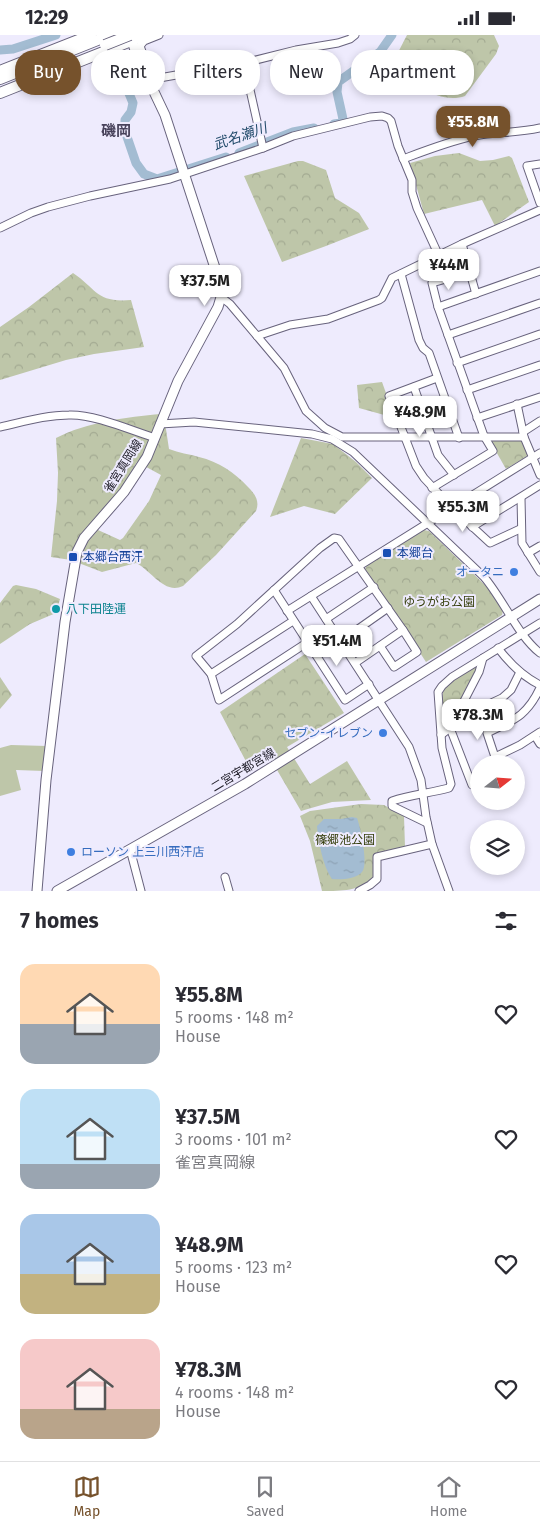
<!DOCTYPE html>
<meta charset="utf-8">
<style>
body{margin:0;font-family:"Fira Sans","Noto Sans JP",sans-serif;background:#f7f7f7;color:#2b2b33;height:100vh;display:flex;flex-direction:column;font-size:19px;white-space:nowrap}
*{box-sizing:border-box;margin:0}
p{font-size:16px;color:#7c7c81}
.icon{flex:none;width:28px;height:28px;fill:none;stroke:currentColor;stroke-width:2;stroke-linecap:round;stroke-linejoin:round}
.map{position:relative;height:856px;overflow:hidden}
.panel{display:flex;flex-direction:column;background:#fff;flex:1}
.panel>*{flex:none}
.top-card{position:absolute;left:15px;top:15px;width:510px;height:45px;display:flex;gap:10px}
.needle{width:32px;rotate:73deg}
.buttons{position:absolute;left:470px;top:720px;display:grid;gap:10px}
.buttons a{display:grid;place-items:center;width:55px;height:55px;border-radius:50%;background:#fff;box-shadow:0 2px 8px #0003;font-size:25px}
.price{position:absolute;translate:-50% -42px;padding:0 11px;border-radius:10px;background:#fff;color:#222;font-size:16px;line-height:32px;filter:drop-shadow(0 1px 2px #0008)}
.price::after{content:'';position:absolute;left:50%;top:30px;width:15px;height:11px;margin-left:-8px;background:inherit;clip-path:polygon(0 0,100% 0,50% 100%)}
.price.selected{background:#76522c;color:#fff}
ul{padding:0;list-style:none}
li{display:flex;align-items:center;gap:15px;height:125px;padding:0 20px}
li span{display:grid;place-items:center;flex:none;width:140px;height:100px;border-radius:15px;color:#555}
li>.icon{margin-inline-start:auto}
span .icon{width:60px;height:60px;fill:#fffc;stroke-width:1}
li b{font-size:21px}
h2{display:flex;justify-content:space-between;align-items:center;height:60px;padding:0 20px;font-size:21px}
.pill{padding:0 18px;border-radius:20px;background:#fff;box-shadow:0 2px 8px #0003;font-size:18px;line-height:45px}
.pill.selected{background:#76522c;color:#fff}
.status{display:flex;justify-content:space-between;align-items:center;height:35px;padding:0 25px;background:#fff;direction:ltr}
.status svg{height:14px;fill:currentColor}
.tab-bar{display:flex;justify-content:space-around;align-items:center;height:70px;border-top:1px solid #e1e1e2;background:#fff;font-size:14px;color:#7c7c81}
.tab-bar a{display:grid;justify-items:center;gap:2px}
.tab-bar .selected{color:#76522c}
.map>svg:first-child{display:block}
.forest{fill:url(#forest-crowns);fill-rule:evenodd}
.pitch{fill:#bec6a9}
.water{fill:url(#water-ripples)}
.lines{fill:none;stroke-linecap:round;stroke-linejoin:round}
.river{stroke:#a3bcd2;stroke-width:9}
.minor-casing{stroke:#68637d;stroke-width:9}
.major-casing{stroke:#68637d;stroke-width:11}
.highway-casing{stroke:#68637d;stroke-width:12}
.minor{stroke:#fff;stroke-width:7}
.major{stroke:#fff;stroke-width:9}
.highway{stroke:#fff;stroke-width:10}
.highway-bridge-casing{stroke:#68637d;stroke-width:12;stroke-linecap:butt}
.highway-bridge{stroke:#fff;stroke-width:10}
.transit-dot{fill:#1a4fb4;stroke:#eeebfd;stroke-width:2}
.shop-dot{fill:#3f7fe0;stroke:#eeebfd;stroke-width:2}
.culture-dot{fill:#0f9aa8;stroke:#eeebfd;stroke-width:2}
.labels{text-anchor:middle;stroke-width:4;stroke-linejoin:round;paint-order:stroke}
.street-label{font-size:12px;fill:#23212c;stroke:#eeebfd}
.transit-label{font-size:12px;fill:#164399;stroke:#eeebfd;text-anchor:start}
.shop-label{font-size:12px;fill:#366cbe;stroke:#eeebfd;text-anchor:end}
.park-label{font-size:12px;fill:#353e0b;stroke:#eeebfd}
.culture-label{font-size:12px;fill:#0d838f;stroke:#eeebfd;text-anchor:start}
.water-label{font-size:14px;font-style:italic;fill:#224b6b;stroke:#eeebfd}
.quarter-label{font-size:15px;font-weight:bold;fill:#48425b;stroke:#eeebfd}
</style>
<div class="status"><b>12:29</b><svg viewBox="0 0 49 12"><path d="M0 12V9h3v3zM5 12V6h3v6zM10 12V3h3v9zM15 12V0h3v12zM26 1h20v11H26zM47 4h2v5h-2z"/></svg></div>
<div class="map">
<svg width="540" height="856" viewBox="0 0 540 856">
<defs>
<pattern id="forest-crowns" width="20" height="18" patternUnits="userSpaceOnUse" patternTransform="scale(1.25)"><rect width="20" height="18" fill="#bec6a9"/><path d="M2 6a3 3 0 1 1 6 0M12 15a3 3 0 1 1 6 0" fill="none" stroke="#a3aa92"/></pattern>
<pattern id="water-ripples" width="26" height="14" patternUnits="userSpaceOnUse" patternTransform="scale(1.25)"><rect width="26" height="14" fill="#a3bcd2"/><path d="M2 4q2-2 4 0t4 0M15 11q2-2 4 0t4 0" fill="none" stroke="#8ca1b4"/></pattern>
</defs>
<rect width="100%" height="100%" fill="#eeebfd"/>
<g class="forest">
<path d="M407,0H494L499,11L496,19L465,61C440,70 411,47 389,35Z"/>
<path d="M459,118L480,126L493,125L509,121L512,123L529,167L495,191L482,165L424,179L410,128L435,121Z"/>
<path d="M298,126H303L326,135L335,163L359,178L369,194L326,211L282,227L244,141Z"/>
<path d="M73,238C97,254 96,268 131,265L144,312L94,319L66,325L0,345V292L29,272Z"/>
<path d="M382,347L395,383L359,373L357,350Z"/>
<path d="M161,379L164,381L169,414C179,418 189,419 199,422C219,427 234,437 248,452C255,459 260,466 256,476L216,520L183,551C164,560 151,535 136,528L102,537L71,525L51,522L57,466L58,438L56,403C87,387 127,382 161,379ZM137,427L161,440L149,466L123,503L120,505L98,495Z"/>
<path d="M301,403L333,409L356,427L372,443L335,479L304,471L270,482Z"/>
<path d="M490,404H518L524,408L528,419L526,422L506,434L490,406Z"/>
<path d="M424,495L429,496L487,552L503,576L502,580L426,627L365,534L367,530Z"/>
<path d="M16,550L36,554L60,564L56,578L30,589L0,609V568L13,551Z"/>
<path d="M305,619L344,678L287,712L310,749L347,726L371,765L332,767L301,776L270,723L250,734L220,677Z"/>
<path d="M475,630L478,633L448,692L443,691C441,648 439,653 475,630Z"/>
<path d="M0,642L12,660L0,674Z"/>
<path d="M361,769L384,770L404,781L405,812L374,821V843C358,856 343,856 322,856L310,806L300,781L310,776Z"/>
</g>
<path class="pitch" d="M11,710L47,711L44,736L16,735L21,755L0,761V713Z"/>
<path class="water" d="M352,782L357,783C360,791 369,830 362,837C356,844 341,845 332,844C323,832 318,805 317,791L324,784H341Z"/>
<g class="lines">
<g class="river">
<path d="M0,15L13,14L56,0"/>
<path d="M118,39L128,56L133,68L131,77L125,85V96L136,128L144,139L157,144L226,122"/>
<path d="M334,89L341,88L343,84L337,57L338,47L380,17L392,0"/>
<path d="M239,118L293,97L314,93"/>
</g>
<g class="minor-casing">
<g id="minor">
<path d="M244,28L263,113"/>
<path d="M149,36L140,11L144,6L159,0"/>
<path d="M148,45L244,28L296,15L338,8L350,4L355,0"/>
<path d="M403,124C427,115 450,106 474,101C496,97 518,98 540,93"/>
<path d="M540,129L527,131L540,168"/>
<path d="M0,193L31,178L48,172L90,161L170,144L263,113L293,101L370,82L382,81L388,83L391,86L398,111L412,145V157L417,173L439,221"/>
<path d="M462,209L476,259"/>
<path d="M401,239L419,305L423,313L429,318L459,403"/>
<path d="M221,262L230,269L284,333L306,376L325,393L342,402H524"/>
<path d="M438,272L432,248L470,237"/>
<path d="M448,300L540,268"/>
<path d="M257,301L290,290L328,284L379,265L382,263L392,243L462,209L540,175"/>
<path d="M457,328L540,299"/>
<path d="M437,343L389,361L416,431L424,443L452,473L490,508L520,494"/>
<path d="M414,352L438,420L454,440"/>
<path d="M467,355L540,330"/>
<path d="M517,369L524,402L540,440"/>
<path d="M477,383L540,362"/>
<path d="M160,389L194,387L312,399L332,404L353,417L484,542C503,564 518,601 540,618"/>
<path d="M0,392C23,387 45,380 69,380C94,379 130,395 155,403"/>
<path d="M523,397L540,386"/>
<path d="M432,453L493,416L484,401L438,272L540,236"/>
<path d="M521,463L522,508L540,537"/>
<path d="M472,492L540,450"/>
<path d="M528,518L540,511"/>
<path d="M274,555L345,665L369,649"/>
<path d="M311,561L409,712L421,745L426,782L432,809L449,856"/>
<path d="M287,576L540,418"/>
<path d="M326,584L374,552"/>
<path d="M341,606L388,573"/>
<path d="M308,607L219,665L211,639L196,621L237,589L320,513L334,503L339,504L403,595L355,628"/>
<path d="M380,611L394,632L417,617L403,595"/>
<path d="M498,613C510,629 522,641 540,650"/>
<path d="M211,639L293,586"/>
<path d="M540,653C527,681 514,685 487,698L495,722L520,710L540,697"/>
<path d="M455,685L502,663L511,655L520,637"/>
<path d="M450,693L472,750"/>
<path d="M441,700L450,693L479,637L483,623"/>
<path d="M535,701L540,709"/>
<path d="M427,788L392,771V766C410,760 430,758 449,753L451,749L442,713L438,657L442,651L452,642L540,588"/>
<path d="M130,814L141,856"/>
<path d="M225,842L229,856"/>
<path d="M359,856L370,850L377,844V822L432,809"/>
</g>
</g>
<g class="major-casing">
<g id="major">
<path d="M37,856L46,745L65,587L77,517L84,503L124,457L147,422L178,346L218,272L221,262L217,239L165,80L137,21L130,0"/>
<path d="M57,856L245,749L540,564"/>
</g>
</g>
<g class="highway-casing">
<g id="highway">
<path d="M0,36L91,0"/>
<path d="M0,44L110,0"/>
<path d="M0,58L146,0"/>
</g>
</g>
<use href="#minor" class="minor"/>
<use href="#major" class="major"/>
<use href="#highway" class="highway"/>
<g class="highway-bridge-casing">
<path id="highway-bridge" d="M105,10L130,0"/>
</g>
<use href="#highway-bridge" class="highway-bridge"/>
</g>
<g class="transit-dot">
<rect x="382" y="513" width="10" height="10" rx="2.5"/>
<rect x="68" y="517" width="10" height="10" rx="2.5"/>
</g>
<g class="shop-dot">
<circle cx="514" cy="537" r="5"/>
<circle cx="383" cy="698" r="5"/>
<circle cx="71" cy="817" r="5"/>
</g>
<circle class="culture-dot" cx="56" cy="574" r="5"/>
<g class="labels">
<g class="street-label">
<text transform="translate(123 431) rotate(-58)" y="4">雀宮真岡線</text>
<text transform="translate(243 735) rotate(-31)" y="4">二宮宇都宮線</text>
</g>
<g class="transit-label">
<text x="397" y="522">本郷台</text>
<text x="83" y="526">本郷台西汗</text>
</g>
<g class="shop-label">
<text x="504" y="541">オータニ</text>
<text x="373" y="702">セブン-イレブン</text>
<text x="81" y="821" text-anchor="start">ローソン 上三川西汗店</text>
</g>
<g class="park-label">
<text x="439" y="571">ゆうがお公園</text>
<text x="345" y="809">篠郷池公園</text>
</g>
<g class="culture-label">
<text x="66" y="578">八下田陸運</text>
</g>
<g class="water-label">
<text transform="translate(240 101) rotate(-19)" y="5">武名瀬川</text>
</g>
<g class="quarter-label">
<text x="116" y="101">磯岡</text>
</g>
</g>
</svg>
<div class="buttons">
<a><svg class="needle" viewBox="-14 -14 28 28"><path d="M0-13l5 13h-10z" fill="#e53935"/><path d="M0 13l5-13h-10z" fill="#7c7c81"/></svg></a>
<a><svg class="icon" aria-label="layers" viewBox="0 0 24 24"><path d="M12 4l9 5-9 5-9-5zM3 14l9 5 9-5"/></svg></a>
</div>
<b class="price selected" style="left:473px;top:113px">¥55.8M</b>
<b class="price" style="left:449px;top:256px">¥44M</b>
<b class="price" style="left:205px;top:272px">¥37.5M</b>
<b class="price" style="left:420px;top:403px">¥48.9M</b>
<b class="price" style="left:463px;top:498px">¥55.3M</b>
<b class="price" style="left:337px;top:632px">¥51.4M</b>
<b class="price" style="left:478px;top:706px">¥78.3M</b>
<div class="top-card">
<a class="pill selected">Buy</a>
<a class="pill">Rent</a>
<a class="pill">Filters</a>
<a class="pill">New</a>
<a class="pill">Apartment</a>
</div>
</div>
<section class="panel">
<h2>7 homes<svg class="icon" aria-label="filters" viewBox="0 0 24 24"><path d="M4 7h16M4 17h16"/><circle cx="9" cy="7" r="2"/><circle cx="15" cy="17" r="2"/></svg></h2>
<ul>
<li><span style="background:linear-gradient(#ffd9b3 60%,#9aa5b1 0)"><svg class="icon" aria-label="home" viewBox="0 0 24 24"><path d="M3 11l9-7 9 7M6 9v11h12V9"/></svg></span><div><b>¥55.8M</b><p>5 rooms · 148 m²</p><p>House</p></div><svg class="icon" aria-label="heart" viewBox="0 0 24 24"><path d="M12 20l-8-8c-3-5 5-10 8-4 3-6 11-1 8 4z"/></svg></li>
<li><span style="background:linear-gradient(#bfe0f5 75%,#9aa5b1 0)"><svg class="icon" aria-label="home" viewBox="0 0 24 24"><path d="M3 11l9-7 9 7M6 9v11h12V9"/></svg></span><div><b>¥37.5M</b><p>3 rooms · 101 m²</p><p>雀宮真岡線</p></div><svg class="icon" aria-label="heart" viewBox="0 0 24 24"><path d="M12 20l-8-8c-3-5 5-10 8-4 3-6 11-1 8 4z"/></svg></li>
<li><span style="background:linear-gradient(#a9c7e8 60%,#c2b280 0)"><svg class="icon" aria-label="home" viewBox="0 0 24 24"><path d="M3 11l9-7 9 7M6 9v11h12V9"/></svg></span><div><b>¥48.9M</b><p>5 rooms · 123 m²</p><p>House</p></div><svg class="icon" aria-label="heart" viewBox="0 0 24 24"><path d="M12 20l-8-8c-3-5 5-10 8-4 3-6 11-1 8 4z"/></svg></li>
<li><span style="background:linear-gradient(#f6c9c9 70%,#b9a48a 0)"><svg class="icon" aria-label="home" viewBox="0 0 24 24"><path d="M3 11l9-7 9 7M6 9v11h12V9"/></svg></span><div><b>¥78.3M</b><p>4 rooms · 148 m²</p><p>House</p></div><svg class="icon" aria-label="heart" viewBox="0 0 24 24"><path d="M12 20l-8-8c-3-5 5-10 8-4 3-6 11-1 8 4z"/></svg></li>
</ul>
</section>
<nav class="tab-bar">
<a class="selected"><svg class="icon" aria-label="map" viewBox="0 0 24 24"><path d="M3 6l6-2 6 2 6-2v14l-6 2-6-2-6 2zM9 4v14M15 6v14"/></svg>Map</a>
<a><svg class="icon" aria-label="saved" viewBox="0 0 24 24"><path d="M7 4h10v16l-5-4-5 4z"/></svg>Saved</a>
<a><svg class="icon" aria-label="home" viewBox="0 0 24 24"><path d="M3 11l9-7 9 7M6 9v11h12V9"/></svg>Home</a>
</nav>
